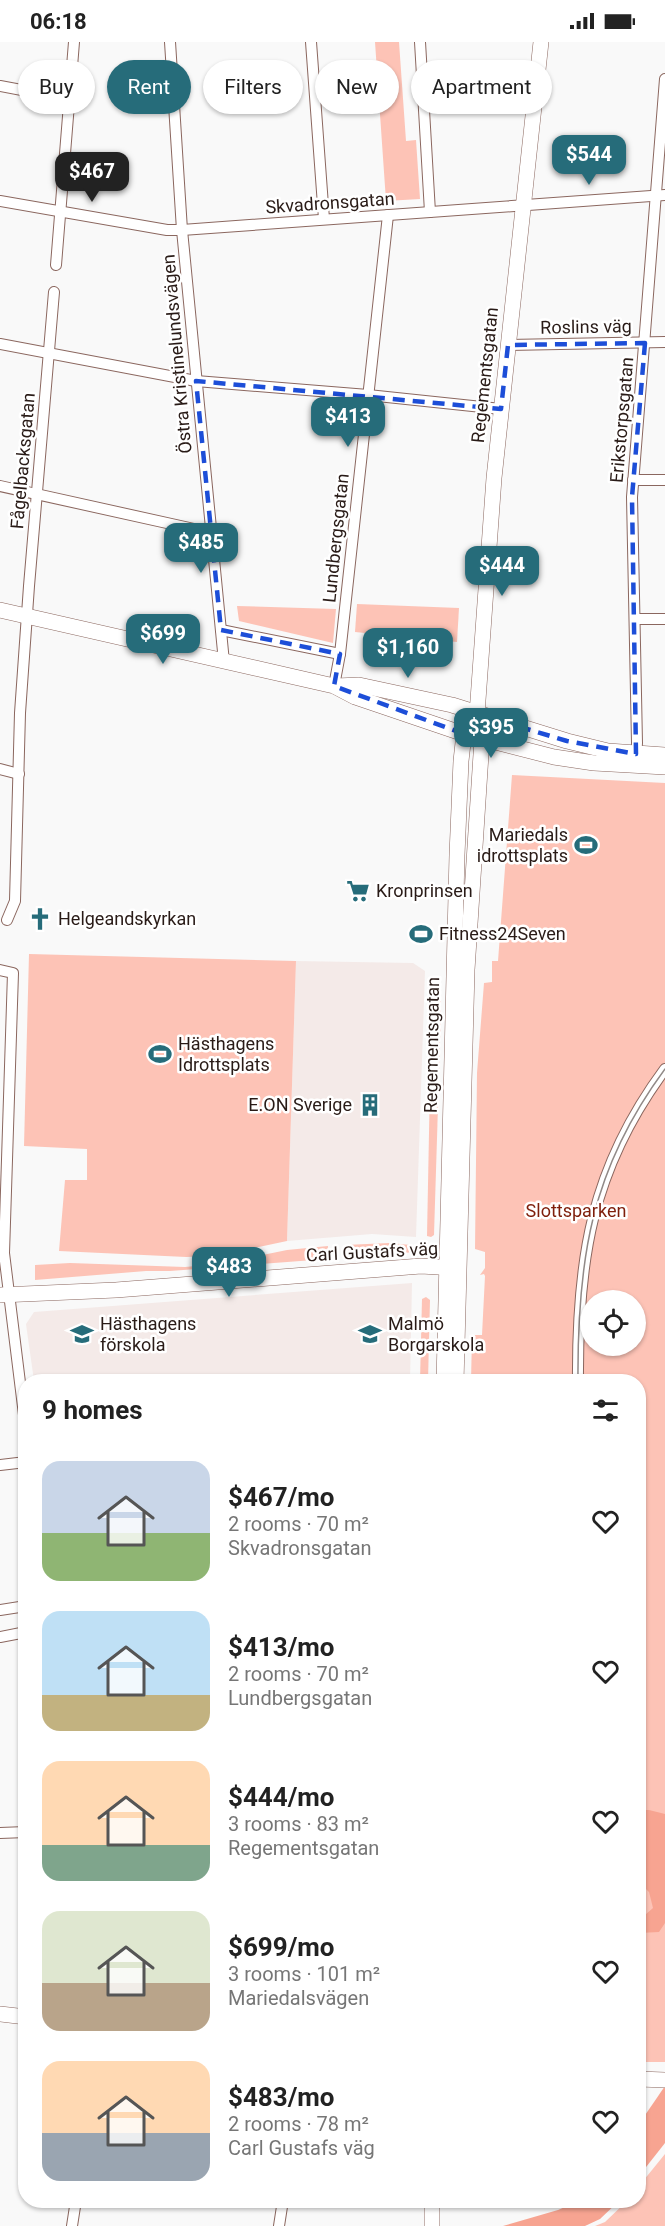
<!DOCTYPE html>
<meta charset="utf-8">
<style>
body{margin:0;font-family:Roboto,sans-serif;background:#f6f6f6;color:#222;height:100vh;display:flex;flex-direction:column;font-size:22px;white-space:nowrap}
*{box-sizing:border-box;margin:0}
p{font-size:20px;color:#767676}
.icon{flex:none;width:33px;height:33px;fill:none;stroke:currentColor;stroke-width:2;stroke-linecap:round;stroke-linejoin:round}
.map{position:relative;flex:1;overflow:hidden}
.panel{position:absolute;left:18px;top:1332px;width:628px;height:834px;display:flex;flex-direction:column;background:#fff;border-radius:24px;box-shadow:0 2px 4px #0004}
.panel>*{flex:none}
.hud{position:absolute;left:18px;top:18px;width:630px;height:54px;display:flex;gap:12px}
.controls{position:absolute;left:580px;top:1248px;display:grid;gap:12px}
.controls a{display:grid;place-items:center;width:66px;height:66px;border-radius:50%;background:#fff;box-shadow:0 2px 4px #0004;font-size:30px}
.price{position:absolute;translate:-50% -51px;padding:0 14px;border-radius:12px;background:#266c7a;color:#fff;font-size:20px;line-height:39px;filter:drop-shadow(0 2px 3px #0008)}
.price::after{content:'';position:absolute;left:50%;top:36px;width:18px;height:14px;margin-left:-9px;background:inherit;clip-path:polygon(0 0,100% 0,50% 100%)}
.price.active{background:#222;color:#fff}
ul{padding:0;list-style:none}
li{display:flex;align-items:center;gap:18px;height:150px;padding:0 24px}
li span{display:grid;place-items:center;flex:none;width:168px;height:120px;border-radius:18px;color:#555}
li>.icon{margin-inline-start:auto}
span .icon{width:72px;height:72px;fill:#fffc;stroke-width:1}
li b{font-size:26px}
h2{display:flex;justify-content:space-between;align-items:center;height:72px;padding:0 24px;font-size:26px}
.tag{padding:0 21px;border-radius:27px;background:#fff;box-shadow:0 2px 4px #0004;font-size:21px;line-height:54px}
.tag.active{background:#266c7a;color:#fff}
.status{display:flex;justify-content:space-between;align-items:center;height:42px;padding:0 30px;background:#fff;direction:ltr}
.status svg{height:16px;fill:currentColor}
.map>svg:first-child{display:block}
.built{fill:#f4eae8}
.green{fill:#fdc3b6;fill-rule:evenodd}
.water{fill:#f7a491}
.lines{fill:none;stroke-linecap:round;stroke-linejoin:round}
.street-casing{stroke:#8b675f;stroke-width:12}
.secondary-casing{stroke:#8b675f;stroke-width:16}
.street{stroke:#fff;stroke-width:10}
.secondary{stroke:#fff;stroke-width:15}
.tram{stroke:#918a88;stroke-width:1.5}
.marked{fill:none;stroke:#1d4ed8;stroke-width:4.5;stroke-dasharray:12 8;stroke-linejoin:round}
.labels{text-anchor:middle;stroke-width:5;stroke-linejoin:round;paint-order:stroke}
.street-label{font-size:18px;fill:#291b17;stroke:#fff}
.poi-label{font-size:18px;fill:#291b17;stroke:#fff;text-anchor:start}
.park-label{font-size:18px;fill:#7e1e0b;stroke:#fff}
</style>
<div class="status"><b>06:18</b><svg viewBox="0 0 49 12"><path d="M0 12V9h3v3zM5 12V6h3v6zM10 12V3h3v9zM15 12V0h3v12zM26 1h20v11H26zM47 4h2v5h-2z"/></svg></div>
<div class="map">
<svg width="665" height="2184" viewBox="0 0 665 2184">
<rect width="100%" height="100%" fill="#f9f9f9"/>
<g class="built">
<path d="M296,919L413,921L425,929L416,1195L372,1192L287,1199Z"/>
<path d="M412,1241L410,1339H34L26,1282L34,1270Z"/>
</g>
<g class="green">
<path d="M375,0H399L406,99L416,98L420,157L386,159Z"/>
<path d="M357,562L459,566L457,600L355,590Z"/>
<path d="M237,564L336,567L333,601L239,579Z"/>
<path d="M512,733L665,741V2020H639V1340H471L472,1293H482L485,1234L484,1232L480,1233L485,1226V1210L475,1207L477,1031L484,941L492,940V919H498ZM591,1258H636V1304H591Z"/>
<path d="M29,912L296,919L287,1199L215,1214L186,1215L59,1209L65,1138H87V1107L24,1104Z"/>
<path d="M432,936H439L441,967L434,1193L431,1195L427,1194Z"/>
<path d="M389,1201L411,1203L413,1210C390,1213 368,1213 345,1217V1203Z"/>
<path d="M328,1204L327,1217L170,1229H146L35,1238V1223L70,1221L185,1225L218,1222L287,1208Z"/>
<path d="M426,1255L430,1258L428,1339H420L422,1257Z"/>
<path d="M665,2112V2184H595L605,2180L627,2159L639,2158V2144Z"/>
</g>
<g class="water">
<path d="M639,1768H649L665,1772V1881L659,1890L639,1891V1872L645,1873L653,1866L649,1850L639,1840Z"/>
<path d="M665,2044V2101L639,2134V2082Z"/>
<path d="M581,2158L619,2159L600,2177L585,2184H503L558,2168Z"/>
</g>
<g class="lines">
<g class="street-casing">
<g id="street">
<path d="M170,0L182,188L224,620"/>
<path d="M311,0L324,177"/>
<path d="M420,0L430,170"/>
<path d="M0,44L69,57"/>
<path d="M0,159L167,188H182L665,153"/>
<path d="M56,223L74,0"/>
<path d="M0,302L196,339L368,353L501,367"/>
<path d="M508,303L665,300"/>
<path d="M633,438H665"/>
<path d="M0,444L212,491"/>
<path d="M635,577H665"/>
<path d="M221,588L340,612"/>
<path d="M334,644L340,612L388,173"/>
<path d="M636,717L637,701L632,455L665,37"/>
<path d="M0,727L19,732"/>
<path d="M7,878L15,859L20,671L29,544L54,250"/>
<path d="M0,928L13,931L4,1211L26,1389"/>
<path d="M578,1340C577,1218 591,1127 665,1027"/>
<path d="M0,1423L26,1420"/>
<path d="M0,1568L26,1564"/>
<path d="M0,1595L26,1590"/>
<path d="M0,1791L26,1790"/>
<path d="M72,2184L76,2158"/>
<path d="M279,2184L283,2158"/>
</g>
</g>
<g class="secondary-casing">
<g id="secondary">
<path d="M0,568L334,644L355,655L464,692L554,715L594,721L665,725"/>
<path d="M337,644L359,643L452,663L567,699L608,709L665,713"/>
<path d="M0,1253L116,1248L421,1224L455,1226"/>
<path d="M444,1340L457,813L461,719L464,692L469,684"/>
<path d="M456,1340L467,928L482,697L477,672L494,436L541,0"/>
<path d="M0,1972L26,1975"/>
<path d="M639,2037L665,2038"/>
<path d="M432,2184V2158"/>
</g>
</g>
<use href="#street" class="street"/>
<use href="#secondary" class="secondary"/>
<path class="tram" d="M578,1340C577,1218 591,1127 665,1027"/>
</g>
<path class="marked" d="M645,301L632,455L636,712L567,699L477,672L464,692L334,644L340,612L221,588L196,339L501,367L508,303Z"/>
<defs>
<g id="stadium-bare" transform="scale(1.8)"><path d="M0-5a6.5 5 0 1 0 0 10a6.5 5 0 1 0 0-10ZM-3.5-1.8h7v3.6h-7Z" fill="#266c7a" stroke="#fff" stroke-width="2.5" paint-order="stroke"/></g>
<g id="supermarket-bare" transform="scale(1.8)"><path d="M-6-5.5h2.5l.6 2H6L4.5 2H-2.5L-4.4-4H-6ZM-1.5 3.2a1.3 1.3 0 1 0 .1 0ZM3 3.2a1.3 1.3 0 1 0 .1 0Z" fill="#266c7a" stroke="#fff" stroke-width="2.5" paint-order="stroke"/></g>
<g id="church-bare" transform="scale(1.8)"><path d="M-1.2-6h2.4v3.5h3.3v2.4h-3.3V6h-2.4V-.1h-3.3v-2.4h3.3Z" fill="#266c7a" stroke="#fff" stroke-width="2.5" paint-order="stroke"/></g>
<g id="building-bare" transform="scale(1.8)"><path d="M-4-6H4V6H1V3H-1V6H-4ZM-2.5-4.3h1.7v1.8h-1.7ZM.8-4.3h1.7v1.8H.8ZM-2.5-1h1.7V.8h-1.7ZM.8-1h1.7V.8H.8Z" fill="#266c7a" stroke="#fff" stroke-width="2.5" paint-order="stroke"/></g>
<g id="school-bare" transform="scale(1.8)"><path d="M0-5L7-2L0 1L-7-2ZM-4 1L0 2.5L4 1V4Q0 6-4 4Z" fill="#266c7a" stroke="#fff" stroke-width="2.5" paint-order="stroke"/></g>
</defs>
<g fill-rule="evenodd">
<use href="#stadium-bare" x="586" y="803"/>
<use href="#supermarket-bare" x="358" y="849"/>
<use href="#church-bare" x="40" y="877"/>
<use href="#stadium-bare" x="421" y="892"/>
<use href="#stadium-bare" x="160" y="1012"/>
<use href="#building-bare" x="370" y="1063"/>
<use href="#school-bare" x="82" y="1292"/>
<use href="#school-bare" x="370" y="1292"/>
</g>
<g class="labels">
<g class="street-label">
<text transform="translate(330 161) rotate(-4)" y="6">Skvadronsgatan</text>
<text transform="translate(586 285) rotate(-1)" y="6">Roslins väg</text>
<text transform="translate(177 312) rotate(-95)" y="6">Östra Kristinelundsvägen</text>
<text transform="translate(485 333) rotate(-84)" y="6">Regementsgatan</text>
<text transform="translate(622 378) rotate(-85)" y="6">Erikstorpsgatan</text>
<text transform="translate(23 419) rotate(-85)" y="6">Fågelbacksgatan</text>
<text transform="translate(336 496) rotate(-84)" y="6">Lundbergsgatan</text>
<text transform="translate(432 1003) rotate(-89)" y="6">Regementsgatan</text>
<text transform="translate(372 1210) rotate(-3)" y="6">Carl Gustafs väg</text>
</g>
<g class="poi-label">
<text x="568" y="799" text-anchor="end">Mariedals<tspan x="568" dy="21">idrottsplats</tspan></text>
<text x="376" y="855">Kronprinsen</text>
<text x="58" y="883">Helgeandskyrkan</text>
<text x="439" y="898">Fitness24Seven</text>
<text x="178" y="1008">Hästhagens<tspan x="178" dy="21">Idrottsplats</tspan></text>
<text x="352" y="1069" text-anchor="end">E.ON Sverige</text>
<text x="100" y="1288">Hästhagens<tspan x="100" dy="21">förskola</tspan></text>
<text x="388" y="1288">Malmö<tspan x="388" dy="21">Borgarskola</tspan></text>
</g>
<g class="park-label">
<text x="576" y="1175">Slottsparken</text>
</g>
</g>
</svg>
<div class="controls">
<a><svg class="icon" aria-label="locate" viewBox="0 0 24 24"><circle cx="12" cy="12" r="6"/><path d="M12 2v4M12 18v4M2 12h4M18 12h4"/></svg></a>
</div>
<b class="price" style="left:589px;top:144px">$544</b>
<b class="price active" style="left:92px;top:161px">$467</b>
<b class="price" style="left:348px;top:406px">$413</b>
<b class="price" style="left:201px;top:532px">$485</b>
<b class="price" style="left:502px;top:555px">$444</b>
<b class="price" style="left:163px;top:623px">$699</b>
<b class="price" style="left:408px;top:637px">$1,160</b>
<b class="price" style="left:491px;top:717px">$395</b>
<b class="price" style="left:229px;top:1256px">$483</b>
<div class="hud">
<a class="tag">Buy</a>
<a class="tag active">Rent</a>
<a class="tag">Filters</a>
<a class="tag">New</a>
<a class="tag">Apartment</a>
</div>
<section class="panel">
<h2>9 homes<svg class="icon" aria-label="filters" viewBox="0 0 24 24"><path d="M4 7h16M4 17h16"/><circle cx="9" cy="7" r="2"/><circle cx="15" cy="17" r="2"/></svg></h2>
<ul>
<li><span style="background:linear-gradient(#c9d6e8 60%,#8fb573 0)"><svg class="icon" aria-label="home" viewBox="0 0 24 24"><path d="M3 11l9-7 9 7M6 9v11h12V9"/></svg></span><div><b>$467/mo</b><p>2 rooms · 70 m²</p><p>Skvadronsgatan</p></div><svg class="icon" aria-label="heart" viewBox="0 0 24 24"><path d="M12 20l-8-8c-3-5 5-10 8-4 3-6 11-1 8 4z"/></svg></li>
<li><span style="background:linear-gradient(#bfe0f5 70%,#c2b280 0)"><svg class="icon" aria-label="home" viewBox="0 0 24 24"><path d="M3 11l9-7 9 7M6 9v11h12V9"/></svg></span><div><b>$413/mo</b><p>2 rooms · 70 m²</p><p>Lundbergsgatan</p></div><svg class="icon" aria-label="heart" viewBox="0 0 24 24"><path d="M12 20l-8-8c-3-5 5-10 8-4 3-6 11-1 8 4z"/></svg></li>
<li><span style="background:linear-gradient(#ffd9b3 70%,#7fa58c 0)"><svg class="icon" aria-label="home" viewBox="0 0 24 24"><path d="M3 11l9-7 9 7M6 9v11h12V9"/></svg></span><div><b>$444/mo</b><p>3 rooms · 83 m²</p><p>Regementsgatan</p></div><svg class="icon" aria-label="heart" viewBox="0 0 24 24"><path d="M12 20l-8-8c-3-5 5-10 8-4 3-6 11-1 8 4z"/></svg></li>
<li><span style="background:linear-gradient(#dfe7d0 60%,#b9a48a 0)"><svg class="icon" aria-label="home" viewBox="0 0 24 24"><path d="M3 11l9-7 9 7M6 9v11h12V9"/></svg></span><div><b>$699/mo</b><p>3 rooms · 101 m²</p><p>Mariedalsvägen</p></div><svg class="icon" aria-label="heart" viewBox="0 0 24 24"><path d="M12 20l-8-8c-3-5 5-10 8-4 3-6 11-1 8 4z"/></svg></li>
<li><span style="background:linear-gradient(#ffd9b3 60%,#9aa5b1 0)"><svg class="icon" aria-label="home" viewBox="0 0 24 24"><path d="M3 11l9-7 9 7M6 9v11h12V9"/></svg></span><div><b>$483/mo</b><p>2 rooms · 78 m²</p><p>Carl Gustafs väg</p></div><svg class="icon" aria-label="heart" viewBox="0 0 24 24"><path d="M12 20l-8-8c-3-5 5-10 8-4 3-6 11-1 8 4z"/></svg></li>
</ul>
</section>
</div>
